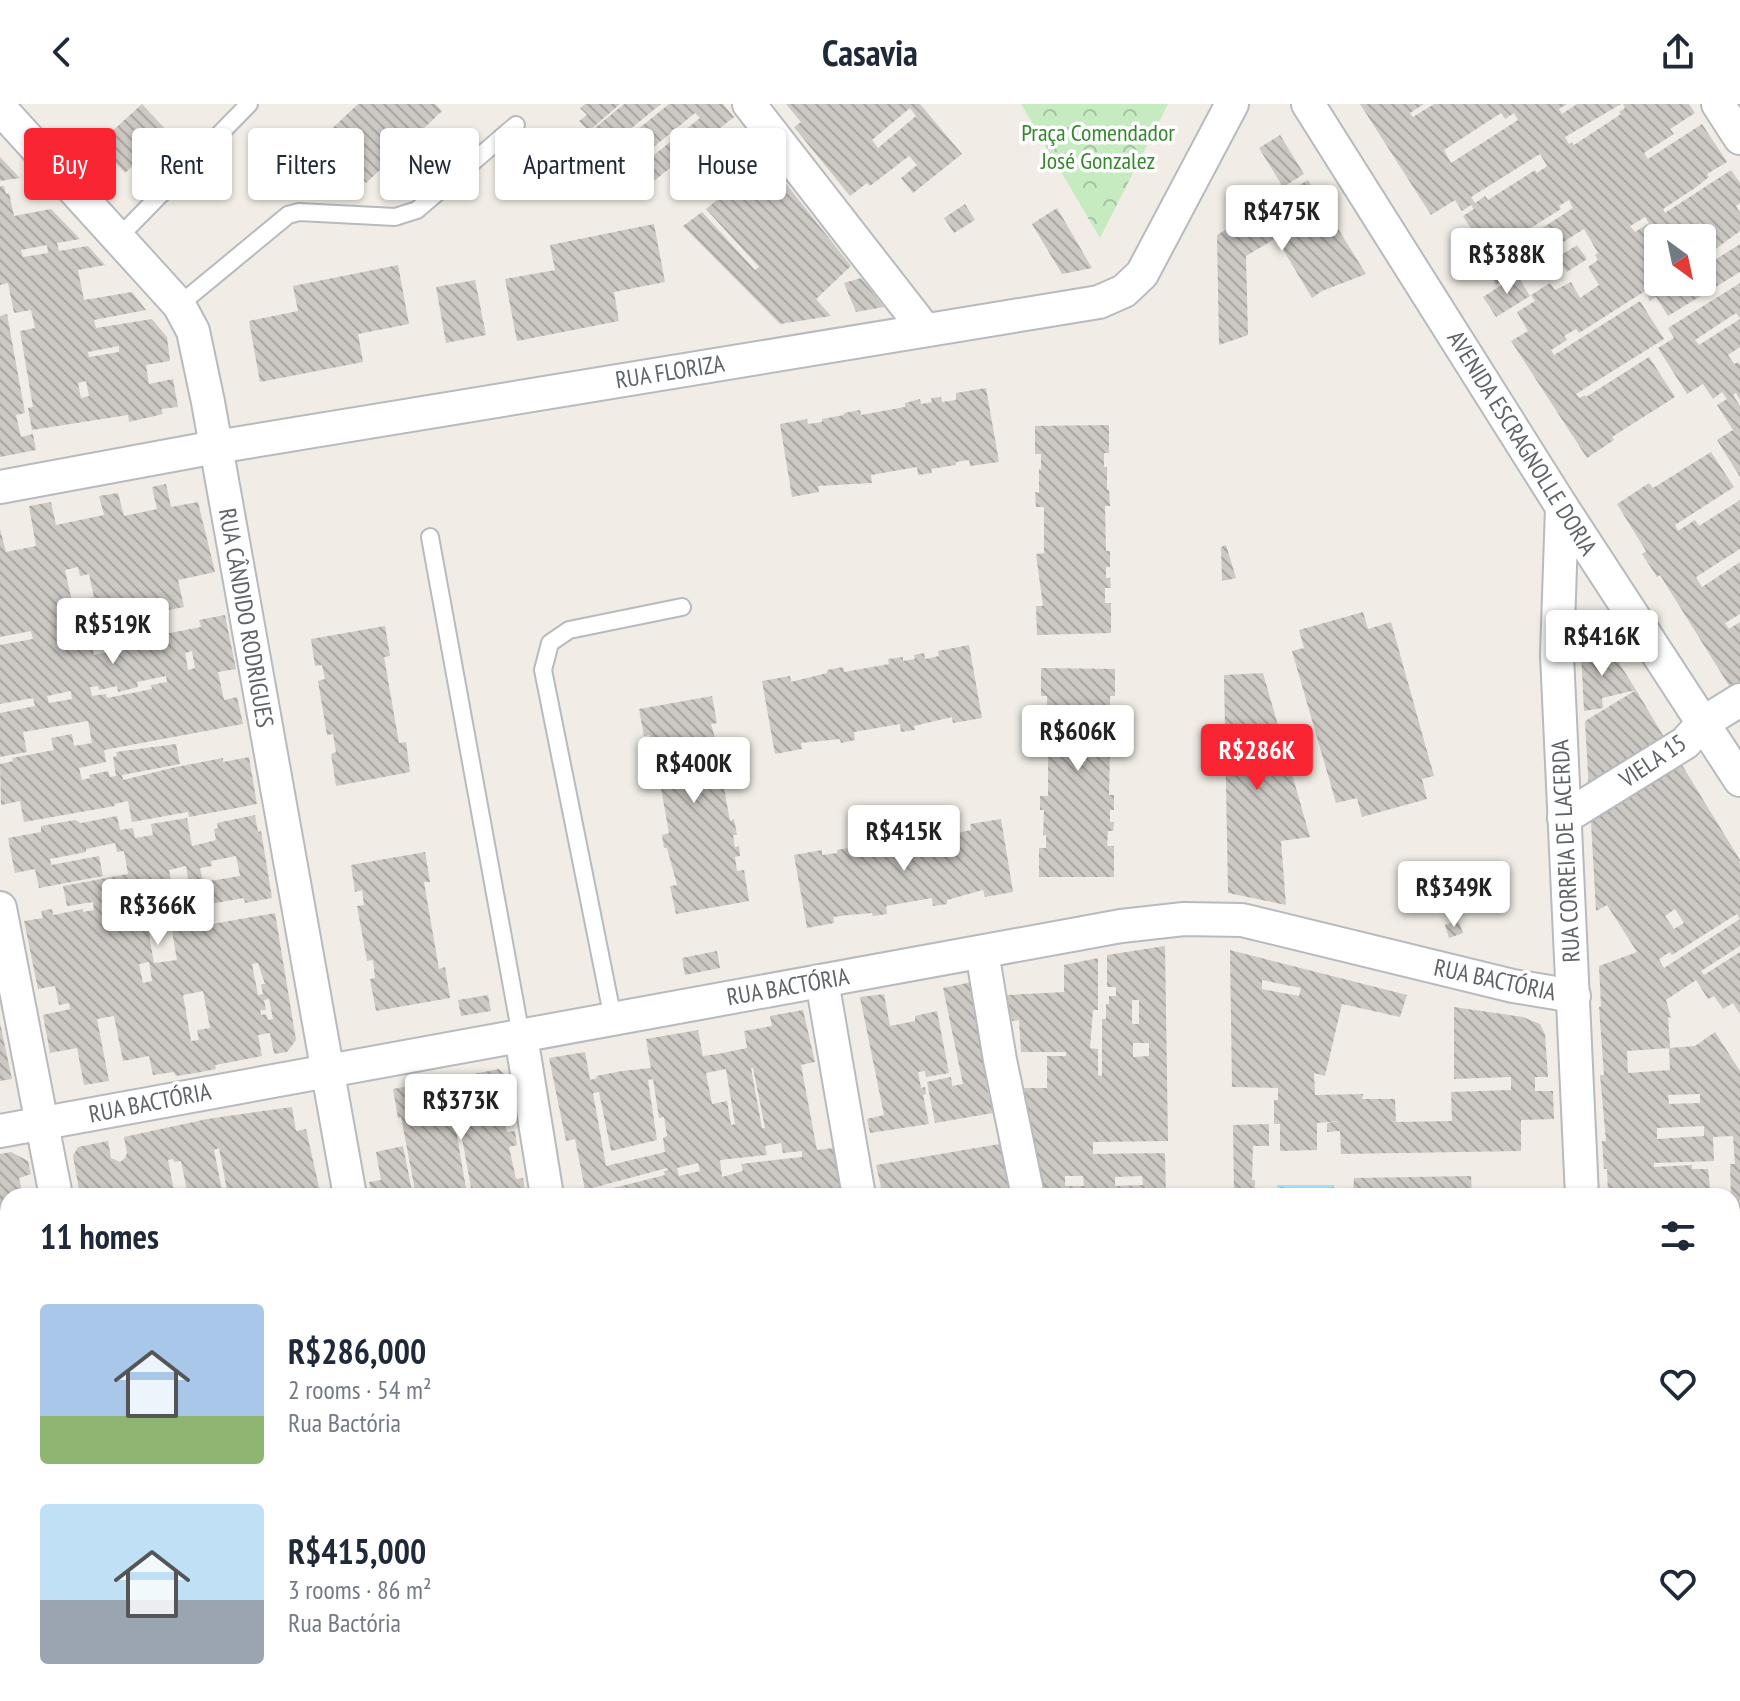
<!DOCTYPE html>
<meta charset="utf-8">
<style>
body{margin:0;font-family:"PT Sans Narrow",sans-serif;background:#f2f2f3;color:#1f2937;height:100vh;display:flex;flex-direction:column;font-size:30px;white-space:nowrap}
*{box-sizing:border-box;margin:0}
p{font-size:26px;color:#747a83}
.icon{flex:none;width:44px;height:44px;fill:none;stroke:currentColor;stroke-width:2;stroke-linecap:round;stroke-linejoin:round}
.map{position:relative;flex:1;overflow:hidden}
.drawer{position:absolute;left:0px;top:1084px;width:1740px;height:514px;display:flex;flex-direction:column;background:#fff;border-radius:24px 24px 0 0;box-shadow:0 2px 6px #0004}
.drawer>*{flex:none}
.guide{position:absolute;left:24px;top:24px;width:800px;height:72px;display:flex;gap:16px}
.needle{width:52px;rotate:147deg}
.controls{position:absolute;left:1644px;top:120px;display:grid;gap:16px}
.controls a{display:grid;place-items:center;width:72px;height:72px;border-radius:8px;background:#fff;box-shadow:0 2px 6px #0004;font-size:40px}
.price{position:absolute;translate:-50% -68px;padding:0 18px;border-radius:8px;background:#fff;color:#222;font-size:26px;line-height:52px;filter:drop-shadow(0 2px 4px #0008)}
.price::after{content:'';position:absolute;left:50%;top:48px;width:24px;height:18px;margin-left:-12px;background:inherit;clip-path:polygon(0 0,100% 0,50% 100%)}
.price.active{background:#f92532;color:#fff}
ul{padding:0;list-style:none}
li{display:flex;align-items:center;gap:24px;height:200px;padding:0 40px}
li span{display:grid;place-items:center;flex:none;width:224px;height:160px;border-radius:8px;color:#555}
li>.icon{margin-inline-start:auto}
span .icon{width:96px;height:96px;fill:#fffc;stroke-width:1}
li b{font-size:34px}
h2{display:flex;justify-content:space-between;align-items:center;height:96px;padding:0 40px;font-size:34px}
.tag{padding:0 28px;border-radius:8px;background:#fff;box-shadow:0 2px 6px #0004;font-size:28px;line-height:72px}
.tag.active{background:#f92532;color:#fff}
header{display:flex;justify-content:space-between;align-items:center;height:104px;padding:0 40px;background:#fff;font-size:36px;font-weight:700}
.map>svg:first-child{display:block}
.park{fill:url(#park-crowns)}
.water{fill:url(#water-ripples)}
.building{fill:url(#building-back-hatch);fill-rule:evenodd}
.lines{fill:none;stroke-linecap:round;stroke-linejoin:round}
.lane-casing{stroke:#b7babe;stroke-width:20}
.street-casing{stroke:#b7babe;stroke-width:36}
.lane{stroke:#fff;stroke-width:16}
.street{stroke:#fff;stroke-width:32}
.labels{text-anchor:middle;stroke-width:7;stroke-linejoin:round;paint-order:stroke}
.park-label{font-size:24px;fill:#36872e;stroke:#fff}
.street-label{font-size:24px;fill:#5e6468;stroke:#fff}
</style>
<header><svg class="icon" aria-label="back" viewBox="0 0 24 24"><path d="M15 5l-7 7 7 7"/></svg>Casavia<svg class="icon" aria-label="share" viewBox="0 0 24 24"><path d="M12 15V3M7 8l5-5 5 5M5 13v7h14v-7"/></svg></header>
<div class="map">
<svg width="1740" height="1597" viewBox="0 0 1740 1597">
<defs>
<pattern id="park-crowns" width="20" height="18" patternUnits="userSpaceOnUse" patternTransform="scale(2)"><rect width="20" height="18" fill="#c7ebc1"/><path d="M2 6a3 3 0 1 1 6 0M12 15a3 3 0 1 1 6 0" fill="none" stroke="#a5c2a1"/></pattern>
<pattern id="water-ripples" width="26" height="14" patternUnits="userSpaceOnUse" patternTransform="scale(2)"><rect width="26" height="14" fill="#a9e5ff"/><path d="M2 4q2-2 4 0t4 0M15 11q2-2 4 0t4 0" fill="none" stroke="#8dbdd2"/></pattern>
<pattern id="building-back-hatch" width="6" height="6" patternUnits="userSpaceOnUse" patternTransform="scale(2)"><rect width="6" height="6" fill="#ccc8c3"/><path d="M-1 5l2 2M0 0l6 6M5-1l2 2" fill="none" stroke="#a9a6a2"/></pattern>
</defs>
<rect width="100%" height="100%" fill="#f1ede6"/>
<path class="park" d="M1021,0H1168L1100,134Z"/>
<rect class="water" x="1277" y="1081" width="57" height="11"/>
<g class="building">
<path d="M142,0L169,29L125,69L98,40Z"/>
<path d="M358,0H435L442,7L366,79L323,33Z"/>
<path d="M585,0H620L589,27L579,17L587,11L580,4Z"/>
<path d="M624,0H661L623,31L626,35L669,0H723L734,13L645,84L590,28ZM695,9L700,14L649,55L645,50Z"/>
<path d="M786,0H920L962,50L913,89L901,74L917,61L909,52L870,82L867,79L850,92L794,23L801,18ZM910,4L916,12L878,44L872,36Z"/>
<path d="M1360,0H1424L1410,9L1413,13L1434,0H1567L1559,5L1562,10L1577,0H1621L1565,33L1569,40L1572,38L1574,41L1621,10L1619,8L1625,4L1623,0H1689L1695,9L1670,25L1674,30L1644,49L1648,55L1702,20L1727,58L1707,70L1709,73L1695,84L1663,105L1665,109L1731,66L1740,79V99L1736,102L1740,109V127L1702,155V134H1687L1704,123L1701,119L1677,134H1658V178H1667L1663,181L1667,186L1680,178H1702V164L1740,140V168L1668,212L1656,193L1650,197L1645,187L1579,229L1576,225L1564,232L1567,236L1551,246L1554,251L1640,197L1664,235L1576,290L1579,294L1585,291L1586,293L1649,253L1675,293L1612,333L1614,336L1587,354L1511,237L1528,227L1517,208L1535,197L1531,191L1550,179L1555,186L1571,178L1580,194L1599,181L1588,163L1598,156L1595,151L1598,149L1584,125L1536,155L1538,158L1522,168L1520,165L1496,181L1484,161L1501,150L1497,144L1487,150L1463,112L1474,105L1471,101L1462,107L1455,96L1431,111ZM1501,9L1505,15L1514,9L1518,16L1451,59L1444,46ZM1540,50L1547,62L1537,69L1535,66L1488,96L1485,92L1475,99L1471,93ZM1569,96L1573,104L1518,140L1515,134L1561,105L1559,102ZM1645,113L1649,119L1635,128L1630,122Z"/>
<path d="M1280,31L1304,70L1283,83L1259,44Z"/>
<path d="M761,48L851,162L816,195L831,212L780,220L683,122L702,108L755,166L759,163L706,105L748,71L741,64Z"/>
<path d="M0,53L20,74L0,77Z"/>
<path d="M1308,76L1366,170L1322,187L1312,194L1276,134L1246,152L1248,231L1219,241L1217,131Z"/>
<path d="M0,82H4L6,90L9,89L14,112L51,105L80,135L57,139L59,147L88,142L105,161L78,166L84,196L132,188L146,206L94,216L96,224L152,215L167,233L170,257L146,261L149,280L173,275L178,303L161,305L163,310L129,318L128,311L32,326L28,304L33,303L20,227L35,224L31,206L14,209L8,179L0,181ZM47,141L48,149L23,153L21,146ZM119,242V248L89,253L88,248ZM86,277L89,292L81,294L78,279Z"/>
<path d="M965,100L975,116L954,129L944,114Z"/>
<path d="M1057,104L1092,164L1062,170L1032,120Z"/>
<path d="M654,120L665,178L614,188L619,217L517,237L505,175L555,166L550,141Z"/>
<path d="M1577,141L1587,155L1567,168L1558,153Z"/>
<path d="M398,161L409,220L358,230L363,258L260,278L249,217L298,207L293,182Z"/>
<path d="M1517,171L1530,192L1496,213L1483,193Z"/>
<path d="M861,174L884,203L856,208L844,179Z"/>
<path d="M475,176L486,231L446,239L436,183Z"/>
<path d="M1740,179V214L1736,209L1695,236L1699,241L1740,215V243L1728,251L1734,260L1738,258L1740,261V296L1736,289L1733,291L1740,302V373L1717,336L1733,326L1717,301L1727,295L1722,288L1713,295L1703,280L1687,290L1658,244L1674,234L1668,224Z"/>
<path d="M7,210L25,309L16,311L21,333L33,330L36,346L0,353V212Z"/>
<path d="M986,284L999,358L970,362L969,356L956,358V361L931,365L932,369L918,371L917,363L871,371L872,379L818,382L819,388L792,393L780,320L807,315L808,320L822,318V315L844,311V309L860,306L861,311L905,303V299L920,295L921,300L932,298L931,294L941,293L942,298L956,296V289Z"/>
<path d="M1109,321V349H1104V363H1107V386H1109L1110,402H1105L1106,447H1110V463H1106V474H1110L1111,484H1105V499H1111V529L1037,531L1036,502H1043L1036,450L1044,449V403H1036L1035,388L1039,389V365L1041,366V350H1035V322Z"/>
<path d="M1711,348L1734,383L1675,421L1678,427L1695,416L1699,422L1740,396V445L1696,473L1702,483L1740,458V510L1725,519L1729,525L1740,518V583L1733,588L1660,471L1657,473L1642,450L1646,447L1617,400L1649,379L1653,384Z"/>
<path d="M166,380L171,403L198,398L215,468L178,476L184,503L104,518L106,534L92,537L94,551L113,547L112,540L201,523L199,516L225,511L236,565L218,568L224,596L237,593L243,620L104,646L106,658L79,664L82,676L90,674L89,671L108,667L110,673L116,672L113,653L117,652L116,648L176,640L180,660L122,671L123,676L176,663L223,654V658L249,653L257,700L189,713L188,708L132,718L128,697L114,700L115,702L24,718L20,697L1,701L0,660L13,657L12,654L54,646L51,634L72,630L74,642L92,639L88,617L23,628L27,648L0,653V609L35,602L33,594L0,600V541L33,535L31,527L0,533V425L6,448L36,442L29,402L51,398L56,421L104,411L99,392L118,389L124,412L157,405L152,383ZM78,463L80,472L89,470L94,493L72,498L65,466ZM74,511L76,519L59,523L58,515ZM192,547L195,564L188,566L185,549ZM166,572L167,578L151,581L152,585L107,594L106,590L92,592L90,583L98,582L99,586L117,582L118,588L138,583L137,578ZM71,587L72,595L49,599L47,592Z"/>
<path d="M1226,441L1236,474L1222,477L1221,443Z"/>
<path d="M1363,508L1368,525L1391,518L1434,672L1422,675L1427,695L1362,713L1357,694L1336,699L1292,547L1304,544L1299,526Z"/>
<path d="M145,516L147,526L127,530L125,520Z"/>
<path d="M385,522L390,552L384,553L399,639L406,638L410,668L336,682L331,650L336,648L333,630L327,631L318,577L325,575L322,561L315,562L311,535Z"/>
<path d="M969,541L982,614L953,619L952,613L914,622L915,626L901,628L900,620L854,628L855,636L841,639L840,635L801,639L802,645L775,650L762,577L790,572L791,578L827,569V566L843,563L844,568L889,560L888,555L903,553V557L915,555L914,551L924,549L925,555L939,552L938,547Z"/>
<path d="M1609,543L1636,586L1602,594L1603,604L1584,607L1581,548Z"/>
<path d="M1041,564L1115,565V592H1110V606H1113L1112,629L1115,630V646H1110L1109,691H1114V706H1110V718H1114L1113,727H1108L1107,742H1114V773H1039V744H1046V731H1043L1044,706H1040V692H1048V645H1041L1040,631L1044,630V608H1047V592H1041Z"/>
<path d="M1263,569L1310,733L1281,737L1286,801L1228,789L1224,571Z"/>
<path d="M1636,586L1670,643L1589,688L1585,617Z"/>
<path d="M712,592L717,619L711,620L721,656H723L726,672L722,673L730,717L734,715L737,731H733L735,743L739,742L740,752L735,753L737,767L744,766L749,797L676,810L670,782L677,781L667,744H664L662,731L669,729L661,684L653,685L650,670H654L650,647H653L650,631L644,632L639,605Z"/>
<path d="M1674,648L1740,756V815L1737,810L1672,851L1670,848L1659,855L1664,864L1740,815V842L1701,867L1704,871L1740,848V910L1733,899L1723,905L1714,892L1708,895L1696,876L1666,896L1671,914L1668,913L1670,944L1627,947L1628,969L1670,966L1669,944L1695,942L1715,928L1740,967V1128H1732L1730,1060H1735L1733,1032L1713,1033L1714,1057L1654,1059V1063L1692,1061V1065H1708L1711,1092H1608L1607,1065H1604L1602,1037H1606L1600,971H1604L1599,903L1601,902L1599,862L1637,848L1607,801L1596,807L1590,701ZM1675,805L1684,819L1674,825L1665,812ZM1700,990V999L1669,1000L1668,991ZM1704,1022V1032L1657,1035V1024Z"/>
<path d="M255,711L258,728L261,727L272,794L245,799L244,794L187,804L189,816L176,818L175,808L148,813L152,830L149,831L154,859L177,856L172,827L275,809L296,936L287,948L274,950L270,929L258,931L262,952L215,961L216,965L196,969L176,972L174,968L153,971L149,952L123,957L114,912L97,915L109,977L84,981L77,944L50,949L43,911L70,905L69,899L59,901L55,882L38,885L24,817L43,814L41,807L52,805L53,811L83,805V808L94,806L93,798L67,802L63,782L128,770L124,747L117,748L115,739L86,745V748L50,755L51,761L99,752L103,772L39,784L35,765L15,769L8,734L41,728V722L75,716L81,719L117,712L120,726L133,724L135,734L153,731L151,720L187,714L192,742L216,736L214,725L218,724L217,719ZM236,752L240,772L203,778L200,764L212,762L211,757ZM186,762L189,781L172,784L169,766ZM149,858L152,877L143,879L139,860ZM258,859L265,880H261L263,890L258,891L252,860ZM203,887L210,924L197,926L199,936L191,937L183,891ZM269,895L273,915L268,916L266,910L261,911L260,906H266L264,896Z"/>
<path d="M1001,715L1013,788L985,793L983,786L947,796V800L933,802L932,794L886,802L887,810L873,812L872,809L849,811L833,813L834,819L807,824L794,751L822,746V751L837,749V746L860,742L859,739L875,737L876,741L920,734L919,729L934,727L935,731L947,729L946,725L956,723L957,729L971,726L970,720Z"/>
<path d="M425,748L430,778H424L439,865L445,863L450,894L376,907L370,875L375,874L373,856L367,857L357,802L364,801L362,786L355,788L351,761Z"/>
<path d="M1458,816L1463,829L1449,834L1445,821Z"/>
<path d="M1165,842L1168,1037L1093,1038V1050L1165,1049L1166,1092H1045L1024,984H1047V952H1066V948H1021L1019,916L1012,917L1006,891L1064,888V861L1098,854V906H1093L1090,944L1098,945V971L1102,972V915H1106V900H1109V892H1116V883H1107V851ZM1132,896H1139V920H1132ZM1133,939H1149V952L1133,953ZM1065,1072H1083L1084,1082H1065ZM1142,1072L1143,1081L1115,1082V1073Z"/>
<path d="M1230,846L1407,891L1400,913L1342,900L1325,972L1314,969L1315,991L1363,990L1362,995H1395L1396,1018L1452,1017L1451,988L1511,986V973L1454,975V903L1523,913L1540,920L1545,930L1548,973H1535V987H1553L1554,1015L1521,1016V1047L1341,1050L1340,1027L1327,1028V1019L1340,1017L1317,1019V1046L1280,1047V1020H1274V996H1278V984L1232,983ZM1262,876L1301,884L1299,892L1262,885Z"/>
<path d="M717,847L720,864L685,871L682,854Z"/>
<path d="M972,878L991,971H986L987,984L990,996L996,995L999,1008L935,1019L927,978L951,973L952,982L963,980L943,884Z"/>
<path d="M884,890L890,922L915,917V912L937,907L949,969L926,973L925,967L918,968L921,984L925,983L926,990L923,991L929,1020L870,1029L867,1015L884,1011L860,893Z"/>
<path d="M488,891L491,907L461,912L458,896Z"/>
<path d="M803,906L815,958L801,961L817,1046L833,1044L842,1092H582L665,1071L664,1067L668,1066L667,1064L585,1086L575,1035L566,1037L549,954L585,948L590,976L597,974L596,972L622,967L651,964L646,935L698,926L703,952L723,949L747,944L744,927L772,922L770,912ZM751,964H753L765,1024H762ZM726,965L735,1020L731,1021L727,997L712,1000L706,969ZM653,975L659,1014L664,1013L667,1032L663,1034L665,1048L606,1062L593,989L599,988L611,1047L636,1041L657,1036L648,976ZM781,1039L783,1049L802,1047V1053L741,1060L743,1067L722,1073L720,1056L767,1051L765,1042ZM698,1059L700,1067L679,1072L677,1064Z"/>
<path d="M0,919L12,975L0,977Z"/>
<path d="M499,965L504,970L512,1016L504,1017L507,1028L515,1027L517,1041L509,1043L516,1075L523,1074L526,1092H416L401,1013L398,1014L393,985L419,980L422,1005L445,1001L448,1016L454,1015L467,1090L472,1089L456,1001L478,997L474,970Z"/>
<path d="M292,1003L296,1027L306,1025L321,1092H228L219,1044L214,1046L223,1092H188L181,1057L174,1058L173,1055L168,1056L175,1092H85L83,1085L79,1086L73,1052L78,1043L108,1037L111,1054L120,1058L125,1054L127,1049L124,1033L207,1015Z"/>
<path d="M1269,1020V1042H1253L1252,1076H1255V1092H1234L1233,1021Z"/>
<path d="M1005,1039L1016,1092H883L876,1061Z"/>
<path d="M403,1042L413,1092H372L369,1078L381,1076L376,1048Z"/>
<path d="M11,1048L28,1057L31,1070L19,1074L23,1092H8V1137L0,1139V1050Z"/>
<path d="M1471,1072L1472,1092H1353L1354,1074Z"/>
<path d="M1732,1152H1740V1271L1732,1272V1166L1734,1163H1732Z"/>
<path d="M8,1164V1236L0,1237V1166Z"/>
<path d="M8,1241V1265L2,1266L4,1276L8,1275V1366L0,1368V1243Z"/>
<path d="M1740,1276V1381H1732V1277Z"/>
<path d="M8,1374V1572L0,1574V1552L4,1551L0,1530V1376Z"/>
<path d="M1740,1408V1458L1732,1459V1409Z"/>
<rect x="1732" y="1464" width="8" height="28"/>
<rect x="1732" y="1519" width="8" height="28"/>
<path d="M1732,1563H1734L1735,1575H1740V1597H1633V1590H1732Z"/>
<path d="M12,1590H38L40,1597H13Z"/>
<path d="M47,1590H134L135,1596L48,1597Z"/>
<path d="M180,1590H270L272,1597H181Z"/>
<path d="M653,1590H782L783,1596L654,1597Z"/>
<path d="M791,1590H896L898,1597H792Z"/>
<path d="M901,1590H927L929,1597H903Z"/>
<path d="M979,1590H1059L1062,1597H981Z"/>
<path d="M1069,1590H1177V1597H1071Z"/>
<path d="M1241,1590H1285V1597H1242Z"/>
<path d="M1387,1590H1564V1592L1533,1597H1387Z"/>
</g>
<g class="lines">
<g class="lane-casing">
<g id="lane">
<path d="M118,134L249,0"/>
<path d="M179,201L288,111L299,108L395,113L417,106L516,21"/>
<path d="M430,433L521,932"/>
<path d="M613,915L543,566L550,539L569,526L682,503"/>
<path d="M1732,1397H1740"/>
</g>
</g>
<g class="street-casing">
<g id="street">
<path d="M749,0L925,226"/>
<path d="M1308,0L1562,403L1740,676"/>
<path d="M1718,0L1740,34"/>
<path d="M0,4L179,201L193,227L208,298L350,1092"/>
<path d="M0,383L216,343L1099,198L1124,187L1142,170L1232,0"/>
<path d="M1562,403L1557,551L1582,1092"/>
<path d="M1564,714L1685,639L1703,619L1740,596"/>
<path d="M0,804L56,1092"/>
<path d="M982,848L1000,956L1028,1092"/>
<path d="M822,877L859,1092"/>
<path d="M521,932L547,1092"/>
<path d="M0,1027L1121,822L1184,815L1242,816L1513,882L1574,892"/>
<path d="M157,1590L158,1597"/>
<path d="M636,1590V1597"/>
<path d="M951,1590L952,1597"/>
<path d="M1604,1590L1605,1597"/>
<path d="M450,1597L488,1590"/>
</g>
</g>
<use href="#lane" class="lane"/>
<use href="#street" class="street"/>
</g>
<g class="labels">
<g class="park-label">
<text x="1098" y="37">Praça Comendador<tspan x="1098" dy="28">José Gonzalez</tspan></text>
</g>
<g class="street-label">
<text transform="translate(670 268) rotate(-9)" y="8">RUA FLORIZA</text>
<text transform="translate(1522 339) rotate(58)" y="8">AVENIDA ESCRAGNOLLE DORIA</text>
<text transform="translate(246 514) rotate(80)" y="8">RUA CÂNDIDO RODRIGUES</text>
<text transform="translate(1653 657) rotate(-34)" y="8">VIELA 15</text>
<text transform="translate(1566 747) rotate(-93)" y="8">RUA CORREIA DE LACERDA</text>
<text transform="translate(1495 876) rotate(12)" y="8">RUA BACTÓRIA</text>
<text transform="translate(788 883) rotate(-10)" y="8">RUA BACTÓRIA</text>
<text transform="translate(150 999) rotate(-11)" y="8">RUA BACTÓRIA</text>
</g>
</g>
</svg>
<div class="controls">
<a><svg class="needle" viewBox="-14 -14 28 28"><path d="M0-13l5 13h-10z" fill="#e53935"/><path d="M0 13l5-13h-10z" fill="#747a83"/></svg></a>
</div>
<b class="price" style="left:1282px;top:149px">R$475K</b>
<b class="price" style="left:1507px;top:192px">R$388K</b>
<b class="price" style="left:113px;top:562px">R$519K</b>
<b class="price" style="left:1602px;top:574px">R$416K</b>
<b class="price" style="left:1078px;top:669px">R$606K</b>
<b class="price active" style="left:1257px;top:688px">R$286K</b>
<b class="price" style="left:694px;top:701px">R$400K</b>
<b class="price" style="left:904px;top:769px">R$415K</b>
<b class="price" style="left:1454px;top:825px">R$349K</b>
<b class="price" style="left:158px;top:843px">R$366K</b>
<b class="price" style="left:461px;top:1038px">R$373K</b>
<div class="guide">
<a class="tag active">Buy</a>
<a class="tag">Rent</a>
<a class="tag">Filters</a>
<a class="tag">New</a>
<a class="tag">Apartment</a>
<a class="tag">House</a>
</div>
<section class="drawer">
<h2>11 homes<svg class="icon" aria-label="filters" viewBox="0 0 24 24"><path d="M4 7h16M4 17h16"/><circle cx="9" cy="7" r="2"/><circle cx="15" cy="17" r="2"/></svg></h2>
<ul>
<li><span style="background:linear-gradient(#a9c7e8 70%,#8fb573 0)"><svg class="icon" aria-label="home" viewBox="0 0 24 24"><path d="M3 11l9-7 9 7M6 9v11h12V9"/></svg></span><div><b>R$286,000</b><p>2 rooms · 54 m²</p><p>Rua Bactória</p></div><svg class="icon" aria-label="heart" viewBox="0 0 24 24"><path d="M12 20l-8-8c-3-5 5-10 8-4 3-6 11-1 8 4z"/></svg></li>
<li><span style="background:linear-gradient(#bfe0f5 60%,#9aa5b1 0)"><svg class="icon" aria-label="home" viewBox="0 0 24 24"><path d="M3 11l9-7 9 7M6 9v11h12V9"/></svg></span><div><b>R$415,000</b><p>3 rooms · 86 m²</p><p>Rua Bactória</p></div><svg class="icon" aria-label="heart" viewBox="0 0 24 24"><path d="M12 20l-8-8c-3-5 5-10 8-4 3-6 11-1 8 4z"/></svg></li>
</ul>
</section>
</div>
